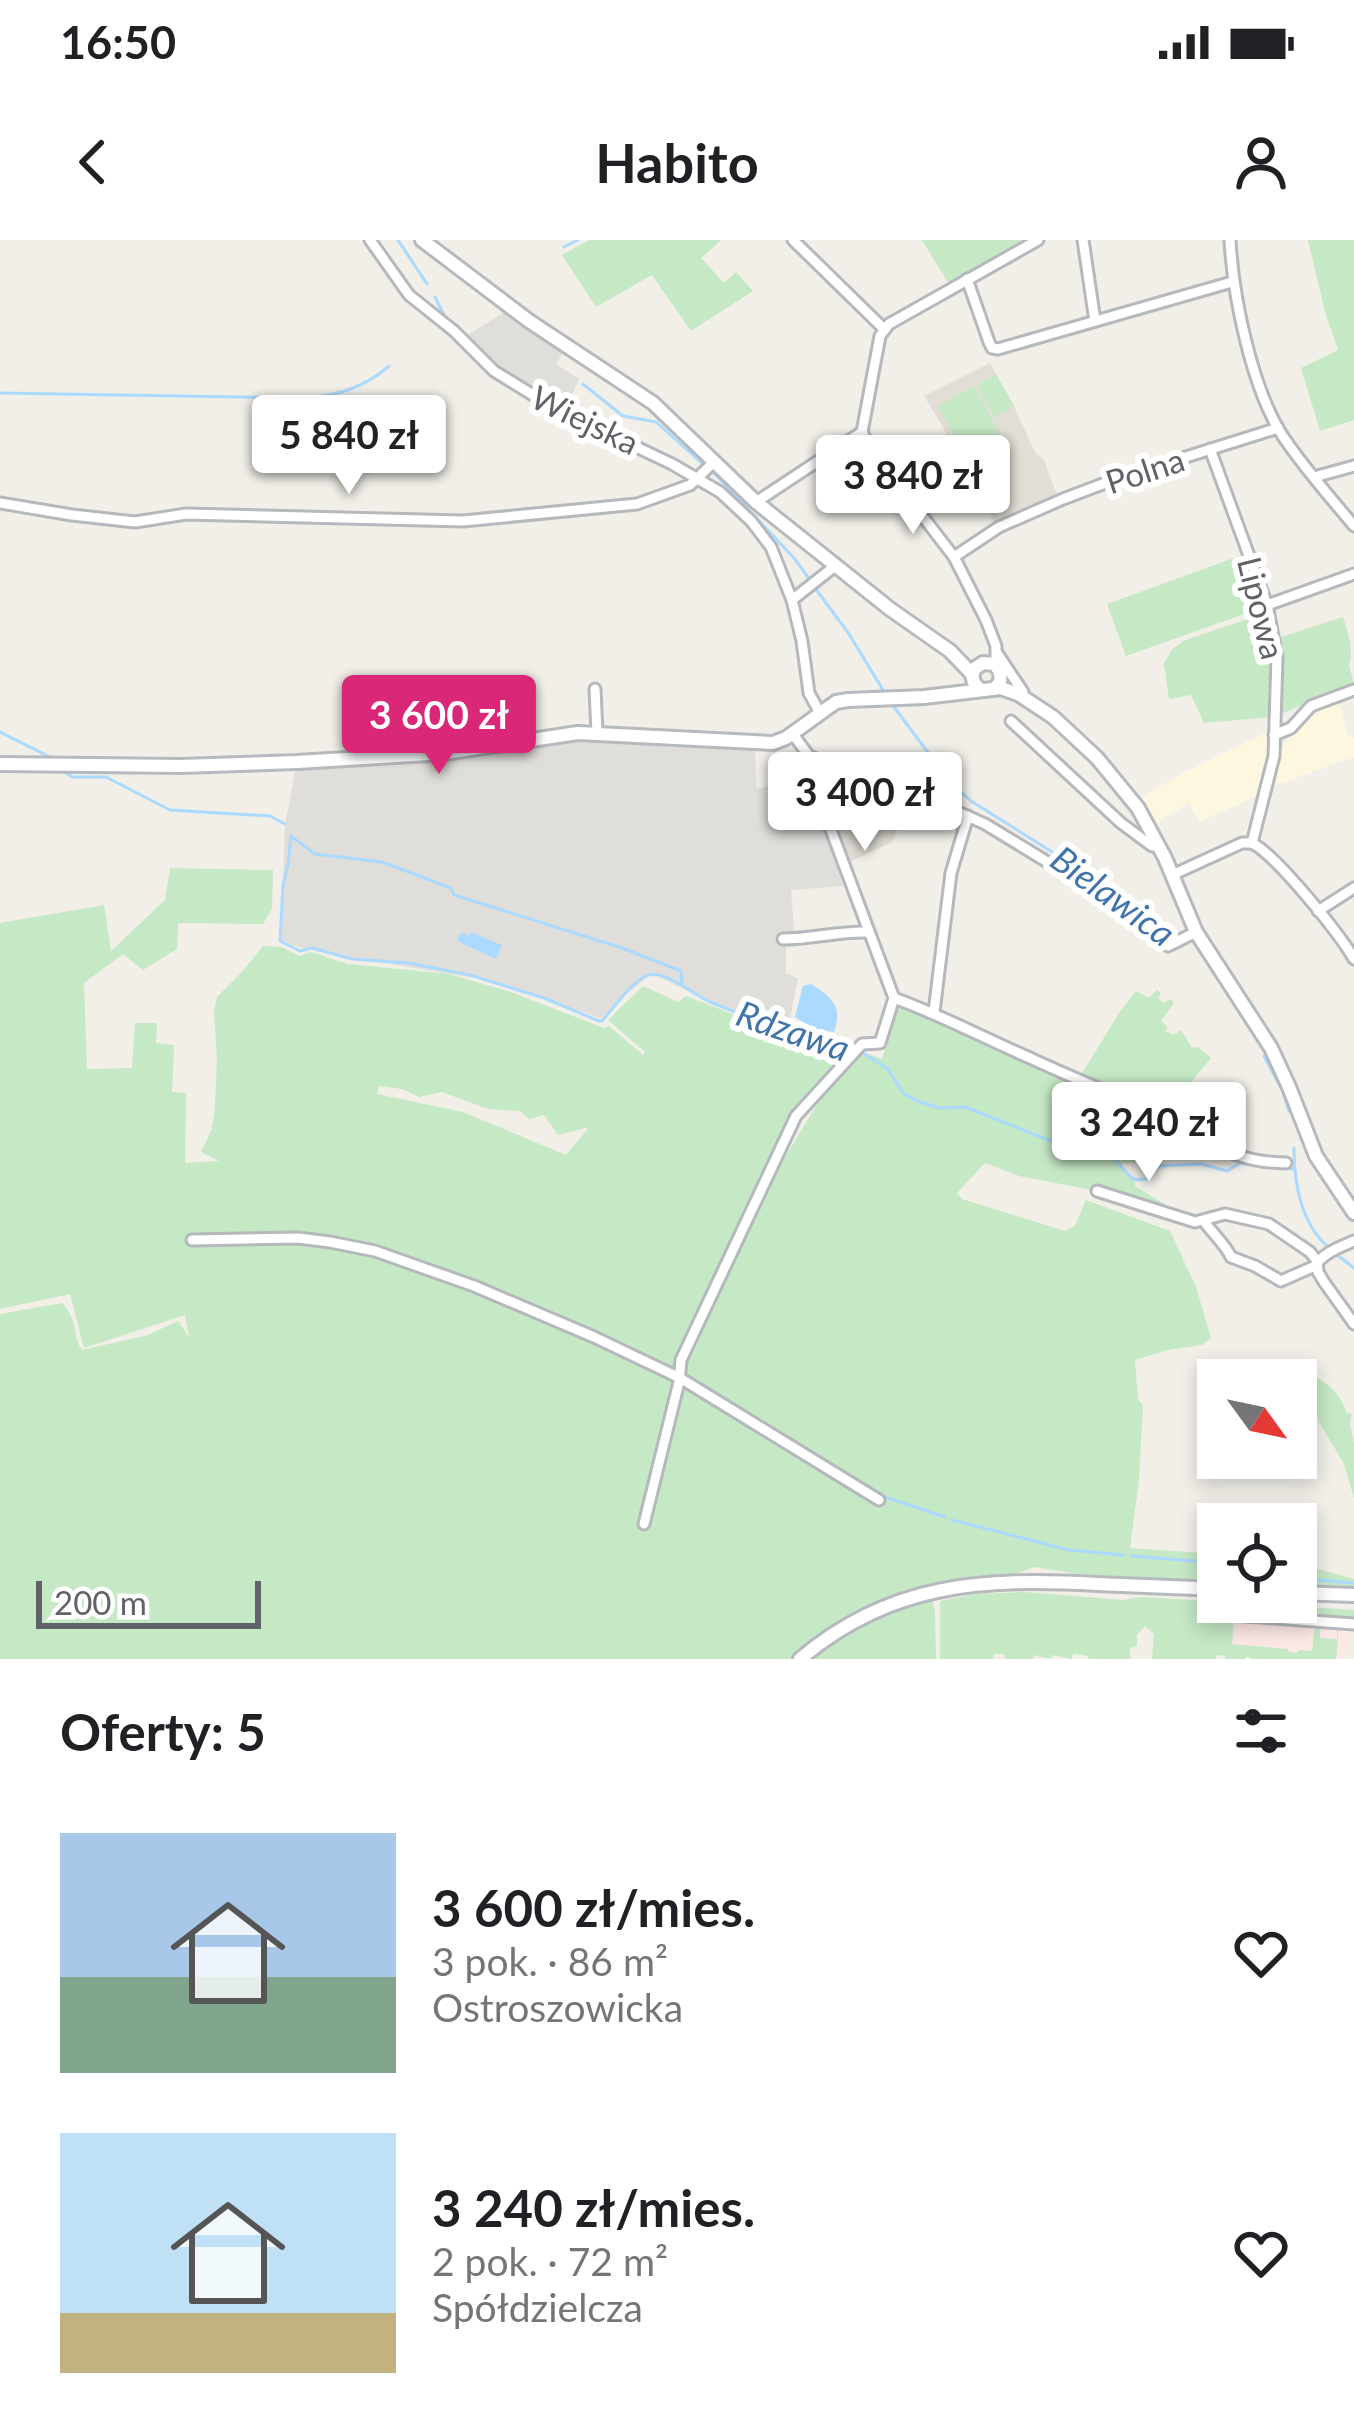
<!DOCTYPE html>
<html lang="pl">
<meta charset="utf-8">
<style>
body{margin:0;font-family:Lato,sans-serif;background:#f6f6f6;color:#202124;height:100vh;display:flex;flex-direction:column;font-size:45px;white-space:nowrap}
*{box-sizing:border-box;margin:0}
p{font-size:39px;color:#757577}
.icon{flex:none;width:66px;height:66px;fill:none;stroke:currentColor;stroke-width:2;stroke-linecap:round;stroke-linejoin:round}
.map{position:relative;height:1419px;overflow:hidden}
.side{display:flex;flex-direction:column;background:#fff;flex:1}
.side>*{flex:none}
.needle{width:78px;rotate:123deg}
.controls{position:absolute;left:1197px;top:1119px;display:grid;gap:24px}
.controls a{display:grid;place-items:center;width:120px;height:120px;border-radius:0px;background:#fff;box-shadow:0 6px 18px #0003;font-size:60px}
.scale{position:absolute;left:36px;bottom:30px;width:225px;box-sizing:border-box;padding-left:12px;border:6px solid #5f6368;border-top:0;font-size:33px;line-height:42px;white-space:nowrap;color:#5f6368;-webkit-text-stroke:9px #fff;paint-order:stroke}
.price{position:absolute;translate:-50% -102px;padding:0 27px;border-radius:12px;background:#fff;color:#222;font-size:39px;line-height:78px;filter:drop-shadow(0 3px 6px #0008)}
.price::after{content:'';position:absolute;left:50%;top:72px;width:36px;height:27px;margin-left:-18px;background:inherit;clip-path:polygon(0 0,100% 0,50% 100%)}
.price.selected{background:#db2777;color:#fff}
ul{padding:0;list-style:none}
li{display:flex;align-items:center;gap:36px;height:300px;padding:0 60px}
li span{display:grid;place-items:center;flex:none;width:336px;height:240px;border-radius:0px;color:#555}
li>.icon{margin-inline-start:auto}
span .icon{width:144px;height:144px;fill:#fffc;stroke-width:1}
li b{font-size:51px}
h2{display:flex;justify-content:space-between;align-items:center;height:144px;padding:0 60px;font-size:51px}
.status{display:flex;justify-content:space-between;align-items:center;height:84px;padding:0 60px;background:#fff;direction:ltr}
.status svg{height:33px;fill:currentColor}
header{display:flex;justify-content:space-between;align-items:center;height:156px;padding:0 60px;background:#fff;font-size:54px;font-weight:700}
.map>svg:first-child{display:block}
.commercial{fill:#fef7e0}
.industrial{fill:#e0deda}
.education{fill:#e1ded6}
.medical{fill:#fce8e6}
.green{fill:#c5e8c5;fill-rule:evenodd}
.water{fill:#aadaff}
.lines{fill:none;stroke-linecap:round;stroke-linejoin:round}
.stream{stroke:#aadaff;stroke-width:3}
.street-casing{stroke:#b5b8bc;stroke-width:15}
.secondary-casing{stroke:#b6babf;stroke-width:18}
.street{stroke:#fff;stroke-width:9}
.secondary{stroke:#fff;stroke-width:12}
.labels{text-anchor:middle;stroke-width:12;stroke-linejoin:round;paint-order:stroke}
.street-label{font-size:33px;fill:#5f6368;stroke:#fff}
.water-label{font-size:36px;font-style:italic;fill:#4174aa;stroke:#fff}
</style>
<div class="status"><b>16:50</b><svg viewBox="0 0 49 12"><path d="M0 12V9h3v3zM5 12V6h3v6zM10 12V3h3v9zM15 12V0h3v12zM26 1h20v11H26zM47 4h2v5h-2z"/></svg></div>
<header><svg class="icon" aria-label="back" viewBox="0 0 24 24"><path d="M15 5l-7 7 7 7"/></svg>Habito<svg class="icon" aria-label="person" viewBox="0 0 24 24"><circle cx="12" cy="8" r="4"/><path d="M4 21q1-7 8-7t8 7"/></svg></header>
<div class="map">
<svg width="1354" height="1419" viewBox="0 0 1354 1419">
<rect width="100%" height="100%" fill="#f1efe8"/>
<g class="commercial">
<path d="M1335,459L1341,469L1348,495H1352L1354,499V517L1270,547L1279,512L1303,474Z"/>
<path d="M1269,491L1267,524L1255,557L1199,582L1189,563L1153,585L1139,560L1178,535Z"/>
</g>
<g class="industrial">
<path d="M506,71L511,77L563,112L556,124L579,139L566,168L535,156L495,128L466,96Z"/>
<path d="M564,489L733,501L755,511L757,549L810,535L843,646L791,650L795,706L786,705V733L798,738L788,790L709,761L652,734L626,754L604,779L481,739L342,716L281,703L285,584L297,522L511,503Z"/>
</g>
<g class="education">
<path d="M990,123L1014,167L1035,212L1044,220L1058,258L995,284L972,235L924,156Z"/>
<path d="M855,540L910,558L892,602L850,622L836,593Z"/>
</g>
<path class="medical" d="M1198,1370L1339,1378L1350,1388L1344,1419H1283L1226,1410Z"/>
<g class="green">
<path d="M589,0H721L701,18L724,43L736,32L753,51L691,91L652,35L596,67L562,15Z"/>
<path d="M922,0H1028L949,44Z"/>
<path d="M1308,0H1354V180L1320,191L1301,128L1338,110L1325,72Z"/>
<path d="M996,134L1014,166L994,177L977,145Z"/>
<path d="M974,146L1007,208L972,228L938,166Z"/>
<path d="M1245,314L1264,367L1126,416L1107,364Z"/>
<path d="M1266,373L1273,415V477L1204,483L1191,455L1169,459L1164,424L1172,409L1185,400Z"/>
<path d="M1343,377C1348,393 1354,411 1349,425L1354,444L1283,473L1278,398Z"/>
<path d="M170,628L273,630L272,668L263,684L178,683L177,709L143,730L123,714L84,743L87,829L132,828L135,783H157L156,803L174,805L172,852L186,853L185,923L219,921L201,912L212,888L215,868L217,818L214,773L217,757L242,732L263,706L282,707L299,716L311,712L348,724L449,734L511,752L604,788L609,786L643,815L645,812L608,780L643,746L678,762L686,756L761,785L849,814L801,870L774,922L779,927L830,843L853,822L859,811L882,819L899,764L981,796L1219,908L1216,914L1119,924L1126,934L1135,940V946L1188,979L1097,951L1019,936L985,923L957,953L962,959L1065,991L1075,986L1086,960L1170,991L1196,1047L1211,1098L1202,1105L1168,1110L1135,1120L1138,1159L1143,1165L1139,1240L1130,1308L1218,1314V1342L1079,1334L1034,1327L1013,1335L934,1344L861,1370L822,1393L790,1419H0V1074L62,1063C80,1083 71,1094 82,1110L148,1095L178,1081L189,1097L185,1075L84,1108L70,1054L0,1069V683L104,665L111,711L165,660ZM379,846L402,849L419,857L442,852L488,869L520,871L529,879L544,875L558,895L589,887L566,915L463,872L377,854Z"/>
<path d="M1157,750L1161,753L1158,758L1164,763L1170,759L1174,763L1161,781L1168,788L1165,791L1174,795L1181,790L1192,808L1198,807L1211,818L1188,846L1193,850L1173,876L1080,837L1119,773L1136,751L1149,758Z"/>
<path d="M1304,1132C1325,1141 1338,1149 1347,1173L1352,1174L1350,1184L1354,1203V1258L1344,1224L1318,1180Z"/>
<path d="M1296,1323L1354,1339V1349L1296,1346Z"/>
<path d="M1024,1352L1123,1360L1141,1357L1291,1366L1285,1375L1222,1371L1220,1377L1234,1380L1232,1404L1288,1409L1289,1412L1296,1413L1299,1410L1312,1411L1315,1386H1332V1389H1320V1398L1337,1399V1390L1334,1389V1386L1339,1387L1336,1419H1252L1246,1416L1245,1419H1225V1416L1217,1415L1216,1419H1152L1154,1394L1145,1386L1137,1395V1406L1130,1408V1419H1089L1088,1416L1073,1414L1072,1419L1052,1415L1051,1419L1034,1415L1033,1419H1005L1004,1414H994L993,1419H940V1361L976,1354Z"/>
<path d="M932,1358L935,1372L936,1419H815L824,1409L809,1419L849,1391Z"/>
<path d="M1293,1366L1354,1370V1381L1288,1375Z"/>
</g>
<g class="water">
<path d="M461,692L469,696L471,692L502,705L496,719L457,701Z"/>
<path d="M811,744C832,757 843,767 834,792L814,789L795,777L803,746Z"/>
</g>
<g class="lines">
<g class="stream">
<path d="M398,0L427,44"/>
<path d="M564,7L578,0"/>
<path d="M435,57L444,75"/>
<path d="M583,144L623,176L656,182L703,224"/>
<path d="M0,153L308,158C339,155 365,147 389,126"/>
<path d="M712,231L794,318L810,340"/>
<path d="M815,348L849,394L886,455"/>
<path d="M891,463L950,542L971,561L1106,646L1140,669L1176,699"/>
<path d="M0,492L52,518"/>
<path d="M62,530L72,537H106L170,570L270,576L285,584"/>
<path d="M291,596L288,625L283,645L280,701L300,711L312,708L352,719L408,723L470,735L544,758L599,781H602C612,770 634,739 648,735C667,731 691,753 708,761C754,781 804,794 852,809"/>
<path d="M291,596L315,614L382,622L451,648L454,655L622,708L681,731L682,745"/>
<path d="M861,812L888,829L903,853L917,861L940,868L965,867L1061,905L1079,908L1102,903C1115,915 1121,931 1135,940L1146,939L1160,926L1201,924L1227,931L1240,923L1294,929"/>
<path d="M1264,816L1283,852L1289,871"/>
<path d="M1294,908C1294,943 1301,984 1329,1008"/>
<path d="M1336,1014L1354,1028"/>
<path d="M524,1061L676,1131"/>
<path d="M879,1255L945,1277"/>
<path d="M952,1280L1069,1310L1123,1315"/>
<path d="M1131,1316L1218,1323"/>
<path d="M1296,1338L1353,1343"/>
</g>
<g class="street-casing">
<g id="street">
<path d="M370,0L409,55L454,91L494,131L541,160L588,180L605,192L672,224L720,252L751,281L771,307L792,360L802,401L809,453L820,473"/>
<path d="M793,0L884,89"/>
<path d="M1083,0L1095,81"/>
<path d="M1230,0C1233,57 1252,150 1284,198C1305,229 1330,257 1354,286"/>
<path d="M967,39L989,102L992,108L998,109L1232,42"/>
<path d="M1210,209L1267,365L1277,417L1274,516L1252,603"/>
<path d="M1314,237L1354,226"/>
<path d="M756,262L862,192"/>
<path d="M0,263L72,275L135,282L186,274L463,281L637,264L690,245L714,222"/>
<path d="M954,317L999,287L1063,259L1116,239L1278,188"/>
<path d="M792,360L835,326"/>
<path d="M1267,365L1354,334"/>
<path d="M997,413L1023,452"/>
<path d="M996,426V406L986,380L954,317L871,209L862,192L880,96L889,84L1038,0"/>
<path d="M595,449L597,493"/>
<path d="M1011,481L1121,583L1152,606L1158,605"/>
<path d="M1274,495L1291,488L1311,466L1354,450"/>
<path d="M811,517L936,562L985,584L1095,651L1168,706L1196,692"/>
<path d="M1252,603C1276,615 1339,693 1354,719"/>
<path d="M1172,635L1242,603H1252"/>
<path d="M1318,671L1354,648"/>
<path d="M783,699C812,699 839,691 868,692"/>
<path d="M894,758C941,775 984,798 1030,818C1075,839 1121,857 1166,878C1214,901 1229,922 1286,923"/>
<path d="M934,772L951,633L968,576"/>
<path d="M1097,951L1195,982L1225,974L1269,984L1310,1012L1317,1021L1318,1032L1324,1042L1354,1084"/>
<path d="M1204,981C1212,993 1225,1004 1231,1017L1255,1026L1281,1041L1315,1026C1323,1013 1340,1007 1354,1001"/>
<path d="M192,1000L298,998L330,1002L375,1011L474,1046L594,1097L680,1138L879,1260"/>
<path d="M644,1284L679,1142L681,1120L796,876L862,804L880,803L894,758L822,566L809,516L792,493"/>
<path d="M1231,1375L1354,1384"/>
</g>
</g>
<g class="secondary-casing">
<g id="secondary">
<path d="M422,0L529,81L653,163L756,262L890,369L950,411L972,434"/>
<path d="M982,450C973,446 971,438 974,429L983,423L994,424C1002,432 1003,441 995,448"/>
<path d="M0,524L181,526L297,522L445,513L578,493L773,503L786,498L836,462L848,460L924,457L1001,448L1018,454L1053,477L1097,518L1138,568L1165,618L1196,692L1271,808L1289,847L1316,916L1354,973"/>
<path d="M1296,1353L1354,1355"/>
<path d="M800,1419C891,1342 984,1338 1097,1344C1138,1346 1178,1347 1218,1349"/>
</g>
</g>
<use href="#street" class="street"/>
<use href="#secondary" class="secondary"/>
</g>
<g class="labels">
<g class="street-label">
<text transform="translate(585 180) rotate(26)" y="12">Wiejska</text>
<text transform="translate(1145 231) rotate(-18)" y="12">Polna</text>
<text transform="translate(1261 368) rotate(76)" y="12">Lipowa</text>
</g>
<g class="water-label">
<text transform="translate(1113 656) rotate(36)" y="13">Bielawica</text>
<text transform="translate(793 791) rotate(19)" y="13">Rdzawa</text>
</g>
</g>
</svg>
<div class="controls">
<a><svg class="needle" viewBox="-14 -14 28 28"><path d="M0-13l5 13h-10z" fill="#e53935"/><path d="M0 13l5-13h-10z" fill="#757577"/></svg></a>
<a><svg class="icon" aria-label="locate" viewBox="0 0 24 24"><circle cx="12" cy="12" r="6"/><path d="M12 2v4M12 18v4M2 12h4M18 12h4"/></svg></a>
</div>
<div class="scale">200 m</div>
<b class="price" style="left:349px;top:257px">5 840 zł</b>
<b class="price" style="left:913px;top:297px">3 840 zł</b>
<b class="price selected" style="left:439px;top:537px">3 600 zł</b>
<b class="price" style="left:865px;top:614px">3 400 zł</b>
<b class="price" style="left:1149px;top:944px">3 240 zł</b>
</div>
<section class="side">
<h2>Oferty: 5<svg class="icon" aria-label="filters" viewBox="0 0 24 24"><path d="M4 7h16M4 17h16"/><circle cx="9" cy="7" r="2"/><circle cx="15" cy="17" r="2"/></svg></h2>
<ul>
<li><span style="background:linear-gradient(#a9c7e8 60%,#7fa58c 0)"><svg class="icon" aria-label="home" viewBox="0 0 24 24"><path d="M3 11l9-7 9 7M6 9v11h12V9"/></svg></span><div><b>3 600 zł/mies.</b><p>3 pok. · 86 m²</p><p>Ostroszowicka</p></div><svg class="icon" aria-label="heart" viewBox="0 0 24 24"><path d="M12 20l-8-8c-3-5 5-10 8-4 3-6 11-1 8 4z"/></svg></li>
<li><span style="background:linear-gradient(#bfe0f5 75%,#c2b280 0)"><svg class="icon" aria-label="home" viewBox="0 0 24 24"><path d="M3 11l9-7 9 7M6 9v11h12V9"/></svg></span><div><b>3 240 zł/mies.</b><p>2 pok. · 72 m²</p><p>Spółdzielcza</p></div><svg class="icon" aria-label="heart" viewBox="0 0 24 24"><path d="M12 20l-8-8c-3-5 5-10 8-4 3-6 11-1 8 4z"/></svg></li>
</ul>
</section>
